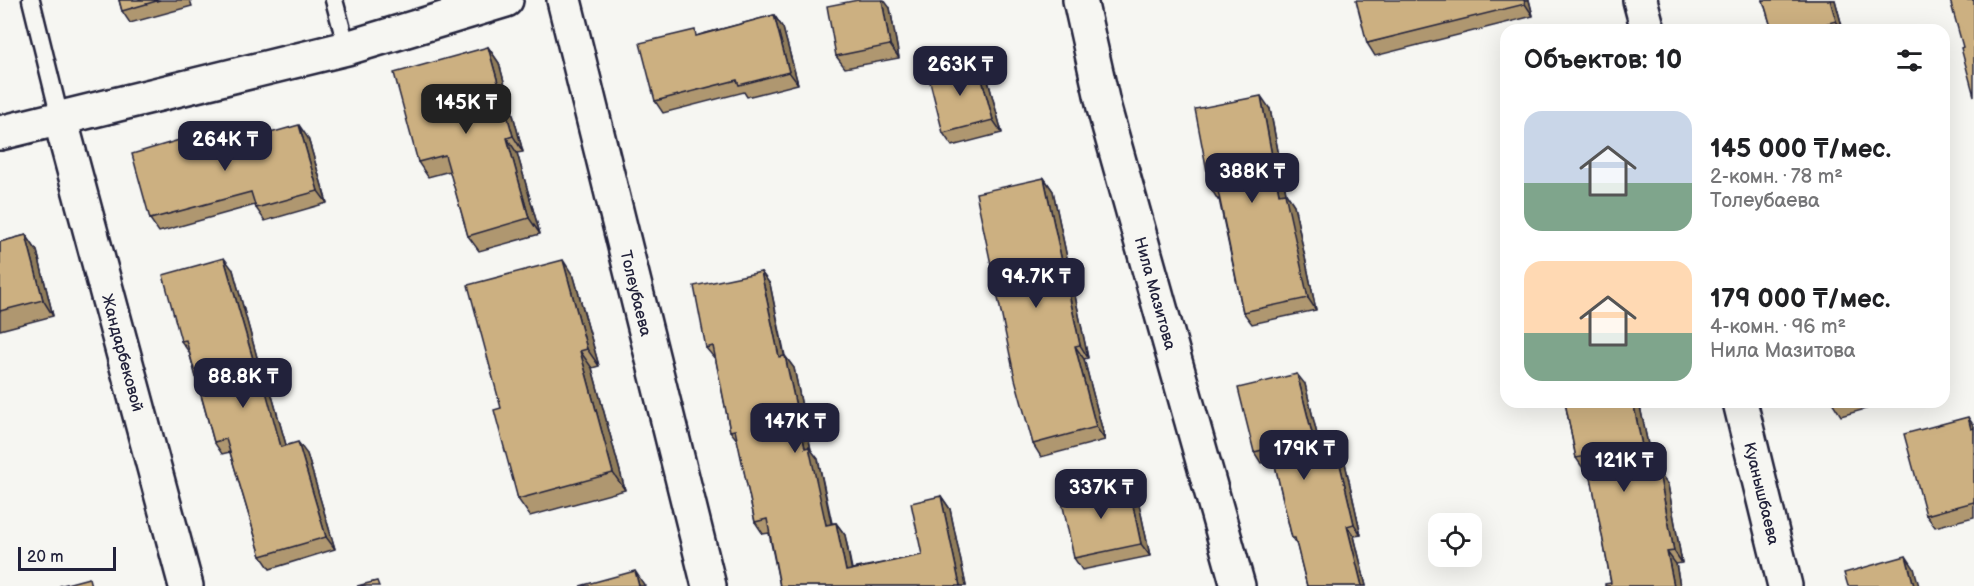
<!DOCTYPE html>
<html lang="ru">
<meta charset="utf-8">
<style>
body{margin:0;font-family:"Balsamiq Sans",sans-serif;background:#f2f2f2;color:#202124;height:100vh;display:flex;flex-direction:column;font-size:22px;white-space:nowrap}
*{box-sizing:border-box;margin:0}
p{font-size:20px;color:#757577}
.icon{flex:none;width:33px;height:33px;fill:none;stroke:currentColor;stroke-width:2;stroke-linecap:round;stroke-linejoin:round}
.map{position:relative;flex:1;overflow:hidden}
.drawer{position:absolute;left:1500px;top:24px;width:450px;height:384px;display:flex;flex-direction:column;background:#fff;border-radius:18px;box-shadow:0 6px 24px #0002}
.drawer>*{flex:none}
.tools{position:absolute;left:1428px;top:513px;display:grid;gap:12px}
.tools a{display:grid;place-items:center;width:54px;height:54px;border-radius:12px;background:#fff;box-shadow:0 6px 24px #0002;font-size:30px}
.scale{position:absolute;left:18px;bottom:15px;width:98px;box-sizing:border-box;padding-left:6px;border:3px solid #22223b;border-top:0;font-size:16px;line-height:21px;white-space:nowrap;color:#22223b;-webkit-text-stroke:4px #f6f6f2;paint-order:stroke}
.price{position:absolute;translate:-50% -51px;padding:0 14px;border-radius:12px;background:#22223b;color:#fff;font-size:20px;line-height:39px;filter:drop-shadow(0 2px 3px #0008)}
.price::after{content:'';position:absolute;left:50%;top:36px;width:18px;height:14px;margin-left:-9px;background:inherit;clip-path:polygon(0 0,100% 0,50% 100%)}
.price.current{background:#222;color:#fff}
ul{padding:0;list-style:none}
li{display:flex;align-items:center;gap:18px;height:150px;padding:0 24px}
li span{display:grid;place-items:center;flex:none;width:168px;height:120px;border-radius:18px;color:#555}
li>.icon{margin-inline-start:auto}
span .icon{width:72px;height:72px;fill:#fffc;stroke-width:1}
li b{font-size:26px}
h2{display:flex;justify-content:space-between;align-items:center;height:72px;padding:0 24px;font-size:26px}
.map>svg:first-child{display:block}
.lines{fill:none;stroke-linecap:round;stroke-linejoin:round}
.service-casing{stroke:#22223b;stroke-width:21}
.minor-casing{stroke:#22223b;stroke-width:38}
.service{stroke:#f6f6f2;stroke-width:16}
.minor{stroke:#f6f6f2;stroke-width:33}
.wall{fill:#af976f;stroke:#22223b;stroke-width:1.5}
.shaded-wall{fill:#8f7b5a;stroke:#22223b;stroke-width:1.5}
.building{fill:#ccb081;stroke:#22223b;stroke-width:1.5}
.labels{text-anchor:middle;stroke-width:4.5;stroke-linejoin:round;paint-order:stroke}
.street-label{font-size:16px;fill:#22223b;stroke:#f6f6f2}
</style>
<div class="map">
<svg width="1974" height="586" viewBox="0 0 1974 586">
<rect width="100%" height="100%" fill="#f6f6f2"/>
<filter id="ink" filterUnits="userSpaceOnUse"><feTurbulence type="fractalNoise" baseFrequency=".0167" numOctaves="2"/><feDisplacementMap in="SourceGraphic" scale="12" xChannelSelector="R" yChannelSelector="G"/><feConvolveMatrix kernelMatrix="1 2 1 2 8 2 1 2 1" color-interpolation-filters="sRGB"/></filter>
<g filter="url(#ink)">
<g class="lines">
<g class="service-casing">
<g id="service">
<path d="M31,0L60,118"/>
<path d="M334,0L347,48"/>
</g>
</g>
<g class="minor-casing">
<g id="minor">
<path id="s1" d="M564,0L709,586"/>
<path id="s2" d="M1080,0L1104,108L1238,586"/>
<path d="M1640,0L1648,30"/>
<path id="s3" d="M60,118L186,586"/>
<path d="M0,133L347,48L506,0"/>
<path id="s4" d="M1740,402L1785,586"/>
</g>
</g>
<use href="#service" class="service"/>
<use href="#minor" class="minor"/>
</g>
<g class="wall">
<path d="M119,0H190L192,6L130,23L122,11Z"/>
<path d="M1529,0L1533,16L1375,56L1367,43Z"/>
<path d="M1763,0H1835L1843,30H1772Z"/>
<path d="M890,8L899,58L845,68L836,56Z"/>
<path d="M774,15L783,28L798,84L747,97L744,92L663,113L655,101L699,35Z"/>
<path d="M488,47L499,63L523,152L517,153L540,234L479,251L468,236L450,171L428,177L418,162Z"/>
<path d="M986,73L1002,133L952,146L943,133Z"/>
<path d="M1270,109L1286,193L1294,205L1316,310L1252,324L1243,312L1219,199L1218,200L1210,187Z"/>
<path d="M308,138L327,203L265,221L256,208L255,205L159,232L150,219L202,148L203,152Z"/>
<path d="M1044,178L1053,191L1088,358L1084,359L1105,440L1041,457L1033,444Z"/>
<path d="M26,235L37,251L53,316L0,330V242Z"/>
<path d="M233,270L258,361L265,371L286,445L307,454L335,549L270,569L261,556L230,452L222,454L214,442L189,352L181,341Z"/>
<path d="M761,272L770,284L785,356L794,368L811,450L818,459L832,523H836L845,535L852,569L922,555L941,496L950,509L966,586H780L769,533L763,534L755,522L738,441L730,431L716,360L706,348Z"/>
<path d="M574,277L599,366L592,368L625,490L530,516L518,499L501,408Z"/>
<path d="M1305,384L1322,456L1345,463L1361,535L1354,536L1366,586H1307L1297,545L1292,538L1274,460L1261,463L1254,452Z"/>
<path d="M1565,402H1639L1654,474L1659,473L1668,485L1682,563L1676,564L1680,586H1605L1611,583L1590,470L1585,471L1576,458Z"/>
<path d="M1832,402H1890L1841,416Z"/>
<path d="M1974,426V517L1935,527L1926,515Z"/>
<path d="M1128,482L1137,495L1150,556L1082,570L1074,558Z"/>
</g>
<g class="shaded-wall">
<path d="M882,0H884L890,8L899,58L890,45Z"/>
<path d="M1524,0H1529L1533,16L1525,4Z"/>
<path d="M1830,0H1835L1843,30H1842L1836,21Z"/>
<path d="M774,15L783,28L798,84L789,72Z"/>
<path d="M488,47L499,63L523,152L513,136Z"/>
<path d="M977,61L986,73L1002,133L993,120Z"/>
<path d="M1261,96L1270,109L1286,193L1294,205L1316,310L1308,298L1279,194Z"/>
<path d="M299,125L308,138L327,203L318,191Z"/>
<path d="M193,136L202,148L207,165L198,153Z"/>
<path d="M507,138L517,153L540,234L529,218Z"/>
<path d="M1044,178L1053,191L1088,358L1080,345Z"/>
<path d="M26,235L37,251L53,316L43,300Z"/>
<path d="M224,258L233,270L258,361L265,371L290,459L281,447L253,359Z"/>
<path d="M563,260L574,277L599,366L587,349Z"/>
<path d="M761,272L770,284L787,369L779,357Z"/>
<path d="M1075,346L1084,359L1105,440L1096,427Z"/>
<path d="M580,351L592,368L625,490L613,473Z"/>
<path d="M785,356L794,368L811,450L818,459L834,537L826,525L805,448Z"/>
<path d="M1297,374L1305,384L1325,468L1318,457Z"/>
<path d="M1633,402H1639L1657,487L1648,475Z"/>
<path d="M1968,417L1974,426V433L1971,429Z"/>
<path d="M298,442L307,454L335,549L326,537Z"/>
<path d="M1337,452L1345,463L1361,535L1354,524Z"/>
<path d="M1659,473L1668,485L1682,563L1674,551Z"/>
<path d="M1128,482L1137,495L1150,556L1141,544Z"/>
<path d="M941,496L950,509L966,586H960Z"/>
<path d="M836,523L845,535L854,583L846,571Z"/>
<path d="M1347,526L1354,536L1366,586H1362Z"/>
<path d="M1667,552L1676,564L1680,586H1674Z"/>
<path d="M1906,556L1914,568L1919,586H1914Z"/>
<path d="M635,571L645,586H639Z"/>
</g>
<g class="building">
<path d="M119,0H160L122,11Z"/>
<path d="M858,0H882L890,45L836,56L827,6Z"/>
<path d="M1356,0H1524L1525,4L1367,43Z"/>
<path d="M1763,0H1830L1836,21L1803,30H1772Z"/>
<path d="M1950,0H1974V96L1961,48L1963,47Z"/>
<path d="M774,15L789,72L739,85L737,80L655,101L640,43L695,30L696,36Z"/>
<path d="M488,47L513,136L507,138L529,218L468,236L445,155L418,162L394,73Z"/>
<path d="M977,61L993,120L943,133L928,74Z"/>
<path d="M1261,96L1279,194L1285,193L1308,298L1243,312L1217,186L1210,187L1195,109Z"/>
<path d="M299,125L318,191L256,208L251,192L150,219L132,154L193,136L198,153Z"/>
<path d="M1044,178L1080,345L1075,346L1096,427L1033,444L1015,379L976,193Z"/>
<path d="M26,235L43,300L0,311V242Z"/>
<path d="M224,258L253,359L257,358L281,447L298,442L326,537L261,556L226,439L214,442L186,340L181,341L163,275Z"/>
<path d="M563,260L587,349L580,351L613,473L518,499L494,410L501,408L468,285Z"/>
<path d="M761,272L779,357L785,356L805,448L809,447L826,525L836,523L846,571L922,555L911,503L941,496L960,586H780L767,519L755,522L735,430L730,431L713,346L706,348L694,286Z"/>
<path d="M1297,374L1318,457L1337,452L1354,524L1347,526L1362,586H1307L1295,538H1292L1271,448L1254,452L1238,388Z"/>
<path d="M1565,402H1633L1648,475L1659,473L1674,551L1667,552L1674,586H1605V584L1611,583L1587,456L1576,458Z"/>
<path d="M1968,417L1971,429L1974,428V502L1926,515L1904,434Z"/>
<path d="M1128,482L1141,544L1074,558L1061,497Z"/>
<path d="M1906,556L1914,586H1848L1844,573Z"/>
<path d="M635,571L639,586H580Z"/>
<path d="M89,578L91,586H59Z"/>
<path d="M377,581L379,586H357Z"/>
</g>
</g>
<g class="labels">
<g class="street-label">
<text dy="6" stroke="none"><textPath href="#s1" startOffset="302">Толеубаева</textPath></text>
<text dy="6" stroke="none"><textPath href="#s2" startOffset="303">Нила Мазитова</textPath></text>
<text dy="6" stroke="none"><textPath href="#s3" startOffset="243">Жандарбековой</textPath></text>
<text dy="6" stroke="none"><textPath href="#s4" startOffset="94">Куанышбаева</textPath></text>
</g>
</g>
</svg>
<div class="tools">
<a><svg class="icon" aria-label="locate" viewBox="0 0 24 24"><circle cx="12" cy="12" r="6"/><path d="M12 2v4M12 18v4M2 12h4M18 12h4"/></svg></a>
</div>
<div class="scale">20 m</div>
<b class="price" style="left:960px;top:97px">263K ₸</b>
<b class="price current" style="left:466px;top:135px">145K ₸</b>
<b class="price" style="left:225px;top:172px">264K ₸</b>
<b class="price" style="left:1252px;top:204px">388K ₸</b>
<b class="price" style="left:1036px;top:309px">94.7K ₸</b>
<b class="price" style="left:243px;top:409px">88.8K ₸</b>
<b class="price" style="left:795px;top:454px">147K ₸</b>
<b class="price" style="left:1304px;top:481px">179K ₸</b>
<b class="price" style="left:1624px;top:493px">121K ₸</b>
<b class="price" style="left:1101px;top:520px">337K ₸</b>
<section class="drawer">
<h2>Объектов: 10<svg class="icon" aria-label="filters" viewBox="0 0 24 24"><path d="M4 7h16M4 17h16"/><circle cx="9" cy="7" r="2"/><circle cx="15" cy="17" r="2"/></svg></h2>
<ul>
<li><span style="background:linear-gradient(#c9d6e8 60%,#7fa58c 0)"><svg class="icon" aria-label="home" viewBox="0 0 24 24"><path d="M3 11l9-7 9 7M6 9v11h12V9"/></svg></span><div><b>145 000 ₸/мес.</b><p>2-комн. · 78 m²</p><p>Толеубаева</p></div></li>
<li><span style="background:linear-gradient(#ffd9b3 60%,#7fa58c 0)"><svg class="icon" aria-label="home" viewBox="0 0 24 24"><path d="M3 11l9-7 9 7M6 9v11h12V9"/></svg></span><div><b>179 000 ₸/мес.</b><p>4-комн. · 96 m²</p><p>Нила Мазитова</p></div></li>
</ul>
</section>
</div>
